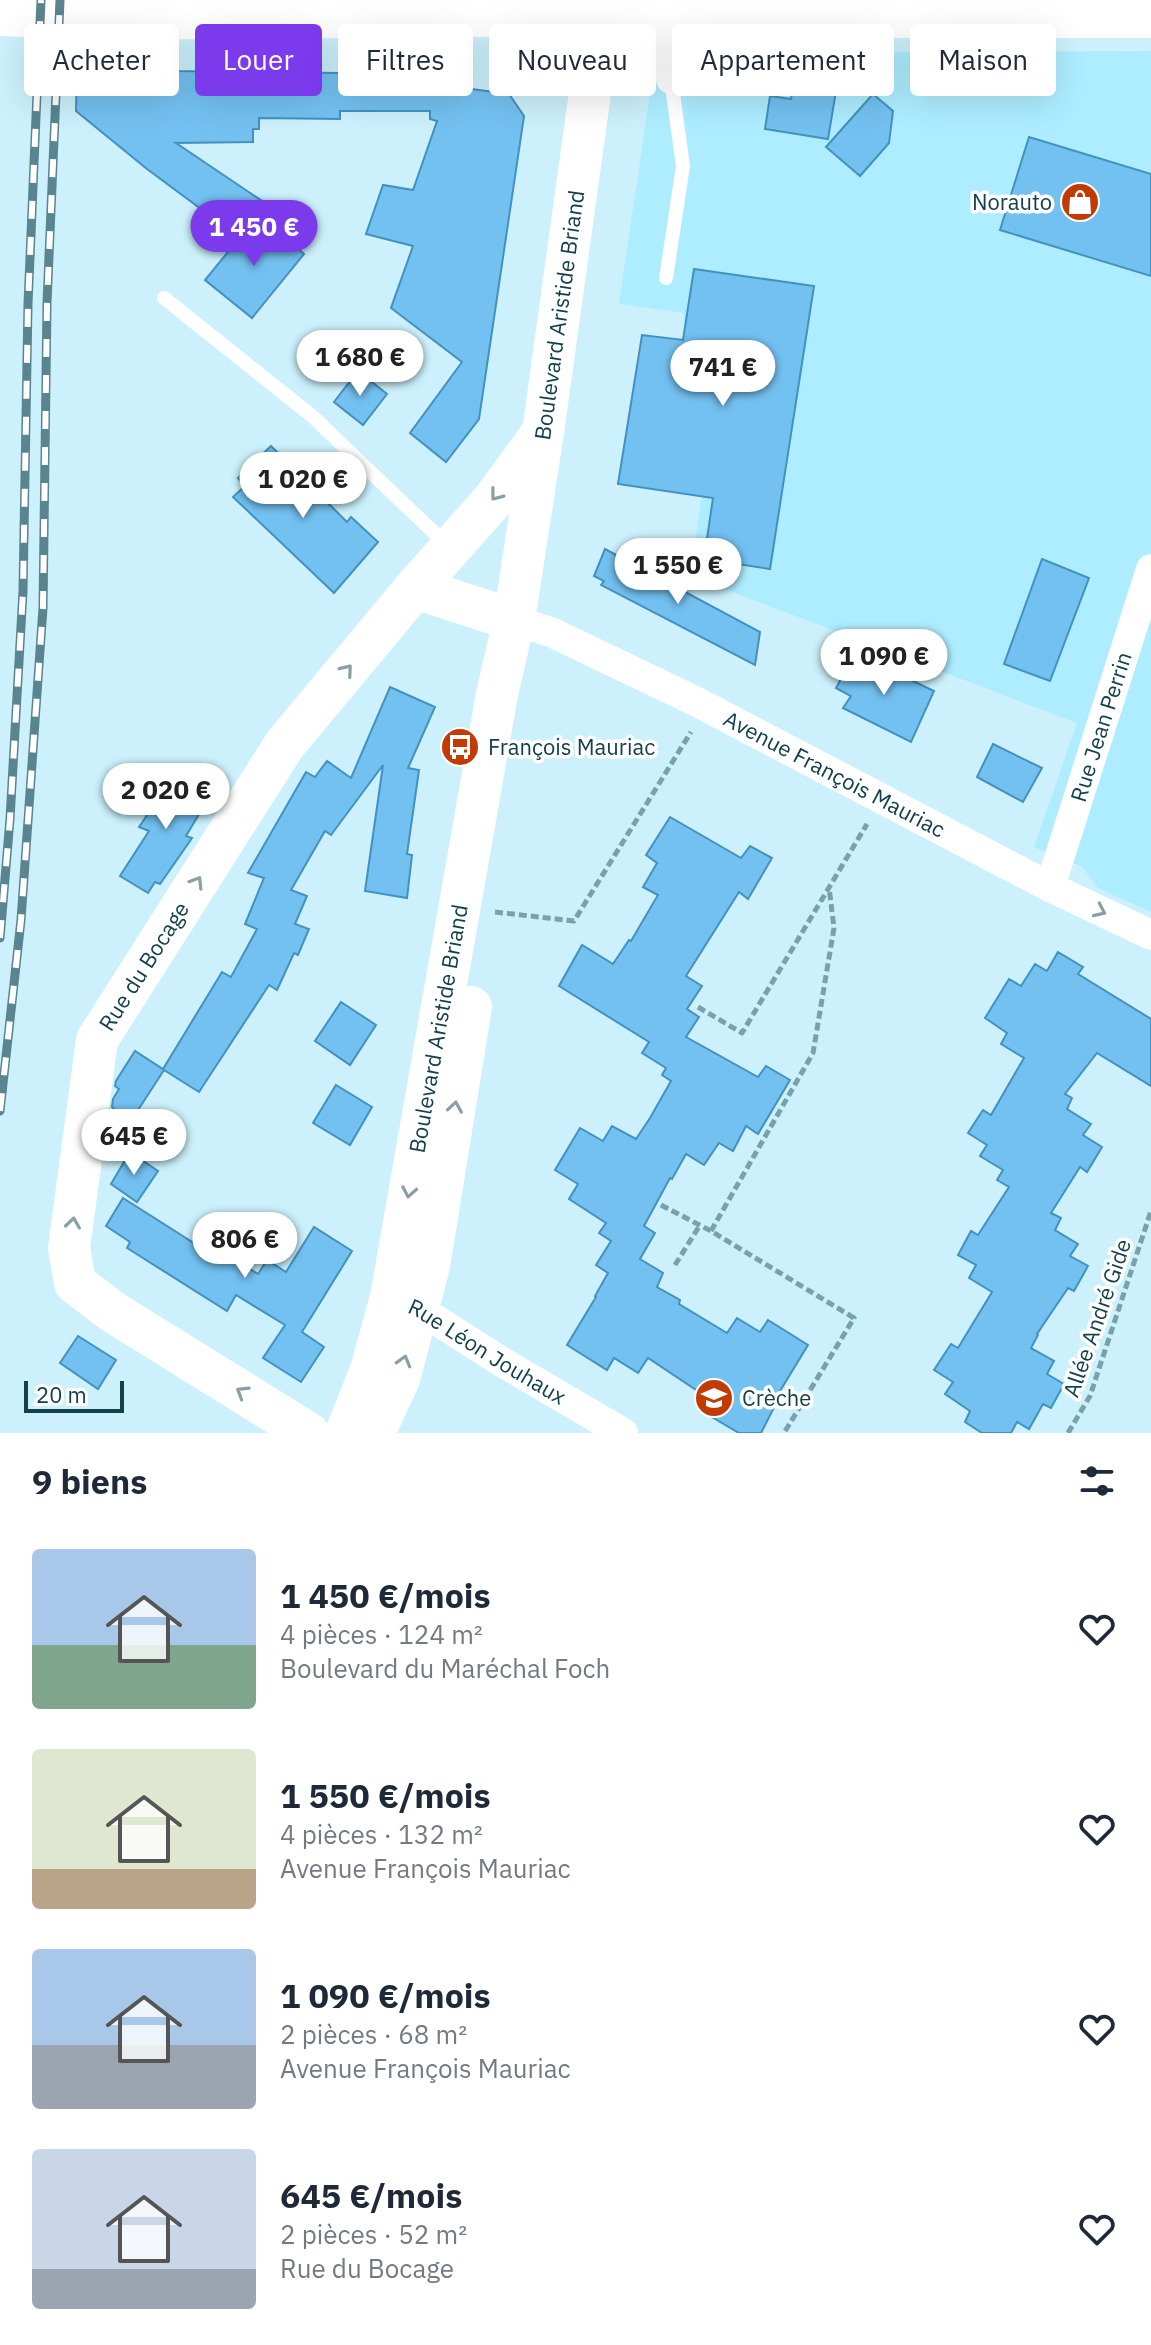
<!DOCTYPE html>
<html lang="fr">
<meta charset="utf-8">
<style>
body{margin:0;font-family:"IBM Plex Sans",sans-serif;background:#f6f6f7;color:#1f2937;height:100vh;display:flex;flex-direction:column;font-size:30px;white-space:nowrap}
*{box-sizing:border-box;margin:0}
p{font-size:26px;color:#747a83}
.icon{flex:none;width:44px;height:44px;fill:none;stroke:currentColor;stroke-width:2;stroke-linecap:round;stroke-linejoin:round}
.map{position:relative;height:1433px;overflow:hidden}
.sheet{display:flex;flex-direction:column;background:#fff;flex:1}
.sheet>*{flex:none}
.banner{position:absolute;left:24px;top:24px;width:1104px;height:72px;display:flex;gap:16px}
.scale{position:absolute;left:24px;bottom:20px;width:100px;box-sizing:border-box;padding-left:8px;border:4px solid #12404b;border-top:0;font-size:22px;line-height:28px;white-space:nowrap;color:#12404b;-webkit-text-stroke:6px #fff;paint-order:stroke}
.price{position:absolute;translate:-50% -68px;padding:0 18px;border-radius:28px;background:#fff;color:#222;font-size:26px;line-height:52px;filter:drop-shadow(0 2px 4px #0008)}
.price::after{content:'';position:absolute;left:50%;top:48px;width:24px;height:18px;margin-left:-12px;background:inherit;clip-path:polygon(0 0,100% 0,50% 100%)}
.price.on{background:#7c3aed;color:#fff}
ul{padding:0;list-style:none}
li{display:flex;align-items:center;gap:24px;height:200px;padding:0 32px}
li span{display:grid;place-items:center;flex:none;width:224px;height:160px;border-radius:8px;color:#555}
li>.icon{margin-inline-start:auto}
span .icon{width:96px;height:96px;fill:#fffc;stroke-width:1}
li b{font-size:34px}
h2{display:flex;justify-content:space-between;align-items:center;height:96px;padding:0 32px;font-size:34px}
.tag{padding:0 28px;border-radius:8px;background:#fff;box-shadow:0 8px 32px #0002;font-size:28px;line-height:72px}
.tag.on{background:#7c3aed;color:#fff}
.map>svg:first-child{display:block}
.built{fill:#adedff}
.building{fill:#73c1f1;stroke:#4391bf;stroke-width:2}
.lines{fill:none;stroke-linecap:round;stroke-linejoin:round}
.path{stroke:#78a1ac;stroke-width:5;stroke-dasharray:8 4;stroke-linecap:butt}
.lane{stroke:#fff;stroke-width:14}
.street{stroke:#fff;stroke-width:30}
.secondary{stroke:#fff;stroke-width:42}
.primary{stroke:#fff;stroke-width:44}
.rail-casing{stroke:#5a848f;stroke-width:9}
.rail{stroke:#fff;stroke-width:6;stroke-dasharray:18;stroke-linecap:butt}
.oneway{stroke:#88a0a5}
.labels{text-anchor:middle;stroke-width:7;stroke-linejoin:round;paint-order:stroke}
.poi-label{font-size:22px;fill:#12404b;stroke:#fff;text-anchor:start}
.street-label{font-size:22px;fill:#12404b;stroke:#fff}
</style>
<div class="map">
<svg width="1151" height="1433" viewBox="0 0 1151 1433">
<rect width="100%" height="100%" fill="#ccf1fc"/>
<path class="built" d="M1151,51V912L1098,888L1082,867L1034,847L1077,723L690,576L726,333L684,326V313L619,304L652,79H733L735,53Z"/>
<g class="building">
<path d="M171,51V71L340,73V75L393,77V72L454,73L449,86L509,94L524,116L479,419L446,462L410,433L462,362L391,308L413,246L366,234L383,185L413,190L437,121L430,119V111H340V119L259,118V129H253V142L176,143L271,207L270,210L237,202L240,204L224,226L147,169L76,111L77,61H110L111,52Z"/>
<path d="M795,73L838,79L828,139L765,129L770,96L791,99Z"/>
<path d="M873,94L893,111L889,143L860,176L826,147Z"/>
<path d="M1029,137L1151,174V276L1000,230Z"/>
<path d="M254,220L277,232L304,254L252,318L205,280Z"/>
<path d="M694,269L814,286L770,569L704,559L713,498L618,484L642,335L683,340Z"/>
<path d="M358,371L387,394L363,425L334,402Z"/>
<path d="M271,446L347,522L351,517L378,542L334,593L233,497L245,486L238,478Z"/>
<path d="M605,549L760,632L755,665L601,585L604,581L594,576Z"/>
<path d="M1042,559L1089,578L1050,681L1004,664Z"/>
<path d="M855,653L934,691L911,742L843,708L851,696L836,688Z"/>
<path d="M390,687L435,707L408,768L419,770L407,854L412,855L407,898L365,891L383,765L331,835L325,831L291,890L307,896L295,924L309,929L298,955L294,953L277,990L269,985L199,1092L164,1070L129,1124L112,1107L113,1099L119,1089L115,1086L116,1081L135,1051L163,1069L222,972L231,977L257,929L245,924L264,878L248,873L306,772L315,777L327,761L351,778Z"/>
<path d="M993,744L1042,768L1023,802L977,777Z"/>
<path d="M179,768L211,794L186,836L192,838L160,884L155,882L148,893L120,876L149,831L139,827Z"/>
<path d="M670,817L741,858L750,846L772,858L748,899L739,892L686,976L702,986L687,1009L699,1017L686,1037L758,1077L766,1066L790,1080L758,1134L746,1126L733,1151L719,1143L704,1165L686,1154L672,1179L670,1178L644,1226L655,1233L640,1259L663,1273L657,1287L680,1300L679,1304L727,1333L737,1318L760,1332L768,1320L808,1345L780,1391L782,1392L761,1433H739L710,1416L717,1404L648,1358L638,1373L614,1358L607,1370L567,1345L596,1297L595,1296L608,1273L596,1265L611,1241L599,1233L606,1223L569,1199L578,1184L555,1170L580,1128L603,1141L612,1126L636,1139L650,1118L671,1081L662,1075L666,1068L642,1053L649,1042L559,986L582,945L613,964L629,940L631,941L658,895L643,887L657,863L646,855Z"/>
<path d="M1058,952L1083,967L1078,974L1151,1019V1086L1097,1053L1065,1094L1072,1098L1067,1109L1091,1124L1083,1135L1102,1147L1087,1172L1080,1167L1051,1213L1061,1218L1055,1230L1078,1244L1070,1256L1088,1266L1074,1291L1068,1288L1037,1334L1038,1335L1031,1348L1054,1361L1047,1374L1064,1384L1051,1408L1043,1404L1029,1429L1017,1422L1011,1433H982L965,1422L970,1411L945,1394L953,1382L934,1370L951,1344L958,1348L992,1292L969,1278L976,1265L958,1255L971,1231L978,1235L1009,1187L997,1180L1003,1170L980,1156L987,1145L968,1133L983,1110L991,1115L1024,1058L1001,1044L1007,1033L985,1018L1009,979L1021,986L1035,964L1047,971Z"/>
<path d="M341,1002L376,1025L350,1065L315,1041Z"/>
<path d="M336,1085L372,1107L350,1145L313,1123Z"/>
<path d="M130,1152L158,1171L137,1202L111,1184Z"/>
<path d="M123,1198L208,1252L212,1245L258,1274L267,1260L286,1272L314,1227L352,1251L302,1332L324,1347L301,1382L263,1358L285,1325L236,1295L227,1311L127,1248L130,1242L106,1226Z"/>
<path d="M78,1336L116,1360L98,1389L60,1363Z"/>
</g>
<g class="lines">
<g class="path">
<path d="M495,912L574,921L691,732"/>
<path d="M698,1007L742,1033L867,824"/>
<path d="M661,1205L711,1231L854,1318L784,1433"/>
<path d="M711,1231L813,1053L834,928L829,887"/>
<path d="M675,1265L700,1225"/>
<path d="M1068,1433L1090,1396L1151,1211"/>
</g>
<g class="lane">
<path d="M747,26L765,58L861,73L878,50L890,24"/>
<path d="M604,28L771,31H1151"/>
<path d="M0,29L78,33L496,30"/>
<path d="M666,278L683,166L671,79"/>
<path d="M164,298L312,416L447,545"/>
</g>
<g class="street">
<path d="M658,7L664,30L671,79"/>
<path id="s1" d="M514,620L553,633L697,702L1050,887L1151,935"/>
<path id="s2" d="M1050,887L1151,569"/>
<path id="s3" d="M401,1301L419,1309L502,1362L623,1433"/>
</g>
<g class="secondary">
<path d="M415,588L494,499L540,436"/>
<path id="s4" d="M308,1433L113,1312L75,1283L69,1248L97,1040L285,744L415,588L514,620"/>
<path id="s5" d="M346,1433L371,1370L391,1297L497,694L514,620L543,432L599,28L601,0"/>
<path d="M374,1433L399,1379L429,1266L471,1007"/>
</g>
<path class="primary" d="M0,2L511,8L734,5L1151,6"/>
<g class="rail-casing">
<g id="rail">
<path d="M0,938L10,819L23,591L28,304L41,0"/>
<path d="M0,1111L21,920L43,608L47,303L60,0"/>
</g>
</g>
<use href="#rail" class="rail"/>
</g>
<defs><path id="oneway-chevron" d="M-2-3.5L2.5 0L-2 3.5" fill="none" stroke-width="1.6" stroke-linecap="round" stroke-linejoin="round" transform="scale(2)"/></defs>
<g class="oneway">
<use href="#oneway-chevron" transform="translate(496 495) rotate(128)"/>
<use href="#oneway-chevron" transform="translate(347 670) rotate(-50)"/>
<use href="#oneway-chevron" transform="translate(197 882) rotate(-58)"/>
<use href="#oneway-chevron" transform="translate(1100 911) rotate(25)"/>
<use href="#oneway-chevron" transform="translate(455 1107) rotate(-81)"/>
<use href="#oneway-chevron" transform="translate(409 1192) rotate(100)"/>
<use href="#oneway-chevron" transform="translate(73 1223) rotate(-82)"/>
<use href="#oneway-chevron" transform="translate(404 1361) rotate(-74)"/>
<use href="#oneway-chevron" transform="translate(242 1392) rotate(-148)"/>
</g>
<defs>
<g id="shop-disc" transform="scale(2)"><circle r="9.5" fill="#c23b04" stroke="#fff"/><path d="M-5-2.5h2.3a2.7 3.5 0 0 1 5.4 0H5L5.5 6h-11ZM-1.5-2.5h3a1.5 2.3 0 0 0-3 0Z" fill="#fff"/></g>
<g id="bus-disc" transform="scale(2)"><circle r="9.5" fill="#c23b04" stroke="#fff"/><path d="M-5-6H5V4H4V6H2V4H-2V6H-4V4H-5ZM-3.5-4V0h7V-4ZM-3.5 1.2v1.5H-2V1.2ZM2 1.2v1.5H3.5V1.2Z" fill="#fff"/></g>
<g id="school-disc" transform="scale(2)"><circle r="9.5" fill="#c23b04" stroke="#fff"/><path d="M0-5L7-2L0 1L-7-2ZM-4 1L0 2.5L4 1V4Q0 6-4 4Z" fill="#fff"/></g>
</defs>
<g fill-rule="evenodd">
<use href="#shop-disc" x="1080" y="202"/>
<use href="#bus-disc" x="460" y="747"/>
<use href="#school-disc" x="714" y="1398"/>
</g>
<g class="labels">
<g class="poi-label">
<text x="1052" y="210" text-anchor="end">Norauto</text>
<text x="488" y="755">François Mauriac</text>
<text x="742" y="1406">Crèche</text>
</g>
<g class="street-label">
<text dy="8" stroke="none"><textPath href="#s5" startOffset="1140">Boulevard Aristide Briand</textPath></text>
<text dy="8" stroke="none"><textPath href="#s2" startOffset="168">Rue Jean Perrin</textPath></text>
<text dy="8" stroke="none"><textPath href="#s1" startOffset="356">Avenue François Mauriac</textPath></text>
<text dy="8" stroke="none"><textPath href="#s4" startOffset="610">Rue du Bocage</textPath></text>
<text dy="8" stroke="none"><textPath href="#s5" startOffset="416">Boulevard Aristide Briand</textPath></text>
<text transform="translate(1097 1318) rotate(-71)" y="8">Allée André Gide</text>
<text dy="8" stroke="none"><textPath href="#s3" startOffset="100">Rue Léon Jouhaux</textPath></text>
</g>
</g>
</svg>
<div class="scale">20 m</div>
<b class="price on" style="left:254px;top:268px">1 450 €</b>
<b class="price" style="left:360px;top:398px">1 680 €</b>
<b class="price" style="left:723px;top:408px">741 €</b>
<b class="price" style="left:303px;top:520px">1 020 €</b>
<b class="price" style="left:678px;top:606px">1 550 €</b>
<b class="price" style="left:884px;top:697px">1 090 €</b>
<b class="price" style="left:166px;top:831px">2 020 €</b>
<b class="price" style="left:134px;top:1177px">645 €</b>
<b class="price" style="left:245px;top:1280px">806 €</b>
<div class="banner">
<a class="tag">Acheter</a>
<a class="tag on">Louer</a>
<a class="tag">Filtres</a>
<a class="tag">Nouveau</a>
<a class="tag">Appartement</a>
<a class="tag">Maison</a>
</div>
</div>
<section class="sheet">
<h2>9 biens<svg class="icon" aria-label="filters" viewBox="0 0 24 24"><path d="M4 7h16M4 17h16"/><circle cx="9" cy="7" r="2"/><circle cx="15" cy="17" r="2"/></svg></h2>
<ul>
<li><span style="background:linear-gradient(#a9c7e8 60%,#7fa58c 0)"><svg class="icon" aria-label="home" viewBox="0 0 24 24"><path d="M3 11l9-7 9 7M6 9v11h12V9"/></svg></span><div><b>1 450 €/mois</b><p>4 pièces · 124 m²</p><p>Boulevard du Maréchal Foch</p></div><svg class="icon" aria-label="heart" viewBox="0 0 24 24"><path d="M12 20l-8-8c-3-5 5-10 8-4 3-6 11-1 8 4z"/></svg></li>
<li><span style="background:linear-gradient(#dfe7d0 75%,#b9a48a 0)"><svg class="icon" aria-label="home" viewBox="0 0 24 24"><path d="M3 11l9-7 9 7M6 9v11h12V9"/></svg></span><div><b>1 550 €/mois</b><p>4 pièces · 132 m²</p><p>Avenue François Mauriac</p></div><svg class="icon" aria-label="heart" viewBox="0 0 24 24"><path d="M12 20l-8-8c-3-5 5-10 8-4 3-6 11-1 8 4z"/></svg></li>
<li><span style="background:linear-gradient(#a9c7e8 60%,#9aa5b1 0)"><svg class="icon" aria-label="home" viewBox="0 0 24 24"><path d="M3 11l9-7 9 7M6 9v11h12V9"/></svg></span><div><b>1 090 €/mois</b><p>2 pièces · 68 m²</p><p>Avenue François Mauriac</p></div><svg class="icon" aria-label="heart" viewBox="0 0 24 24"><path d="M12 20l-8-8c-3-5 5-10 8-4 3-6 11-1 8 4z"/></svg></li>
<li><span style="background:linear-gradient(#c9d6e8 75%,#9aa5b1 0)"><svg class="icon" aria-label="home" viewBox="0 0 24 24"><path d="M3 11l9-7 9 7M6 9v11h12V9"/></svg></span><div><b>645 €/mois</b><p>2 pièces · 52 m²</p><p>Rue du Bocage</p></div><svg class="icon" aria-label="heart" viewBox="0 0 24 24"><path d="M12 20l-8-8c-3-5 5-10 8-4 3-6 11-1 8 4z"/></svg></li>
</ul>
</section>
